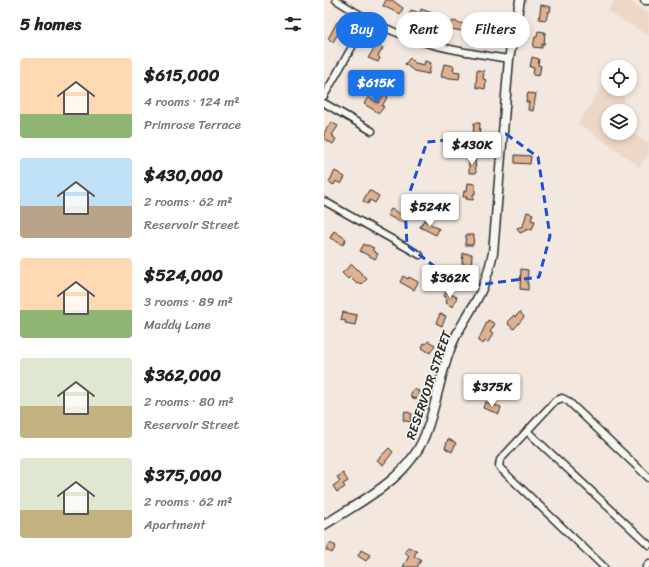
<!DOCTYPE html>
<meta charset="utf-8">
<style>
body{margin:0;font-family:Sriracha,sans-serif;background:#f6f6f6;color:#222;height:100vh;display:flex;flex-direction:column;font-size:15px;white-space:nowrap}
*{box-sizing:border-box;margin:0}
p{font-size:13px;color:#767676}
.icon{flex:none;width:22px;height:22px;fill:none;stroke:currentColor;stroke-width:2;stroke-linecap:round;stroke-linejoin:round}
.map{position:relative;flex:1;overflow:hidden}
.drawer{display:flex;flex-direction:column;background:#fff;width:324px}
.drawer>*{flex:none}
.hud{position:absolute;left:12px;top:12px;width:253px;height:36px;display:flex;gap:8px}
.tools{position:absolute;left:277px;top:60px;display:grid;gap:8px}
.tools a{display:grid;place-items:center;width:36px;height:36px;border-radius:50%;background:#fff;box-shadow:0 2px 6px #0003;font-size:20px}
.price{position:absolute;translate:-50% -34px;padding:0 9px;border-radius:4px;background:#fff;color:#222;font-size:13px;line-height:26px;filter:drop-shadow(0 1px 2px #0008)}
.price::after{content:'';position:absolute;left:50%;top:24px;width:12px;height:9px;margin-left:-6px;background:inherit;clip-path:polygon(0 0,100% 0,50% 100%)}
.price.on{background:#1a73e8;color:#fff}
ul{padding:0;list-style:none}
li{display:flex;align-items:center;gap:12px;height:100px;padding:0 20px}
li span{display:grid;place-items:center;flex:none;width:112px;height:80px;border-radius:4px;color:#555}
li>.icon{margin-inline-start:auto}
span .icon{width:48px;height:48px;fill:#fffc;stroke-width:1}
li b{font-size:17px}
h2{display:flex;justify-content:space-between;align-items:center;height:48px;padding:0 20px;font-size:17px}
.chip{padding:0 14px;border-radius:18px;background:#fff;box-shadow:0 2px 6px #0003;font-size:14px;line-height:36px}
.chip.on{background:#1a73e8;color:#fff}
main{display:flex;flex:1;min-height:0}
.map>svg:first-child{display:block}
.built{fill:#edd8c8}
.building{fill:#e0b191;stroke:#2b2b2b}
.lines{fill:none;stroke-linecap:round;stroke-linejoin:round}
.street-casing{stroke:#2b2b2b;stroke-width:9}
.secondary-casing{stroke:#2b2b2b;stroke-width:11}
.street{stroke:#f6f6f2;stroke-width:6}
.secondary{stroke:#f6f6f2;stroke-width:8}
.marked{fill:none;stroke:#1d4ed8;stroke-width:3;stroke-dasharray:8 5;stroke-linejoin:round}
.labels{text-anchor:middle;stroke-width:3;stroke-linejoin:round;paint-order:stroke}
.street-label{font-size:13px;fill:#2b2b2b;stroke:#f6f6f2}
</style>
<main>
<section class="drawer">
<h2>5 homes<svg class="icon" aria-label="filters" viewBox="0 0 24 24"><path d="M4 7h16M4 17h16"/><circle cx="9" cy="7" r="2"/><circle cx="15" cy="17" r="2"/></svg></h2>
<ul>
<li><span style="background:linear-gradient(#ffd9b3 70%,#8fb573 0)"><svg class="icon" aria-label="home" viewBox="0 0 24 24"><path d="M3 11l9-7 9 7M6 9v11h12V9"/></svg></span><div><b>$615,000</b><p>4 rooms · 124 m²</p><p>Primrose Terrace</p></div></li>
<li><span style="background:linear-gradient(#bfe0f5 60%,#b9a48a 0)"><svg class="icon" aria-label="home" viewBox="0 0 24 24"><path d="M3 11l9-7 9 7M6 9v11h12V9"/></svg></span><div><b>$430,000</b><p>2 rooms · 62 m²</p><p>Reservoir Street</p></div></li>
<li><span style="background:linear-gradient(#ffd9b3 65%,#8fb573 0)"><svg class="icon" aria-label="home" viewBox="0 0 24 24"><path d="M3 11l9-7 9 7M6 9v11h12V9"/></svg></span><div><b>$524,000</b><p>3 rooms · 89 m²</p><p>Maddy Lane</p></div></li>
<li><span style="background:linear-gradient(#dfe7d0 60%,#c2b280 0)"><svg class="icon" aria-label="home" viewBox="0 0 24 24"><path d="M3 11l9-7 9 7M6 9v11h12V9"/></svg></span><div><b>$362,000</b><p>2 rooms · 80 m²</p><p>Reservoir Street</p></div></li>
<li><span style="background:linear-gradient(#dfe7d0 65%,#c2b280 0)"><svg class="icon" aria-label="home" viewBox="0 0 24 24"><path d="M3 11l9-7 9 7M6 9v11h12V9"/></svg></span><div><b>$375,000</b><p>2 rooms · 62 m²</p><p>Apartment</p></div></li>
</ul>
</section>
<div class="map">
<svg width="325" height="567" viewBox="0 0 325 567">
<rect width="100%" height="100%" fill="#f2e8df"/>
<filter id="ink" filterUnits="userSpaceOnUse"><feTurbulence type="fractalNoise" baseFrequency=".025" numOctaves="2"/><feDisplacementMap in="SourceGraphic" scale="8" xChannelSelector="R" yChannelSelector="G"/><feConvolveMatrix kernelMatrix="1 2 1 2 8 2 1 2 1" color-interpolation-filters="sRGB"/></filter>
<g filter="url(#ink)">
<g class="built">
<path d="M290,0H304L325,14V36L283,11Z"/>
<path d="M284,77V89H298L302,111H284V133H306V131L323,143L325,140V154L316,167L254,123Z"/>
</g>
<g class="building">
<path d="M62,0H68L79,8L76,14L59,6Z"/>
<path d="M217,5L227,7L226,12H224L222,20L215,19Z"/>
<path d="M97,9L108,13L105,22L92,20L93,18L85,16L87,10L96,13Z"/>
<path d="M117,21L128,23L129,21L140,24L138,31L127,29L126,31L116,28Z"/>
<path d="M13,22L19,26L9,42L4,39Z"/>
<path d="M150,27L167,30L166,33L168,34V38L149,35Z"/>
<path d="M214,31L221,32L220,45L218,44V48L209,47L211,37H213Z"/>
<path d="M53,44L59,48L54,56L56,58L54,62L44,58Z"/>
<path d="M208,57L215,59L214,65L217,66L215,76L209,75L210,68L206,67Z"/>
<path d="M86,58L91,63L100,65L101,61L107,63L105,74L90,71L81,64Z"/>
<path d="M120,64L130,66L129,71L136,72L135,79L117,77Z"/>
<path d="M153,70L160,71L159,79L162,80L161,89L152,87Z"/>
<path d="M204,93L212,94L209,111L204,110L205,102H202Z"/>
<path d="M60,94L64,96L58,106L60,107L55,113L40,104L44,97L54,103Z"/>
<path d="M7,122L14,126L8,135L10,136L9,137L12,139L9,144L0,139V133Z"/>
<path d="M150,123H156L155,140L149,139Z"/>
<path d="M191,155L207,156L206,164L191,163Z"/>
<path d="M145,158H151L152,173H145Z"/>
<path d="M11,171L21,177L17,184L12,181L10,185L5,182Z"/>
<path d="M144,183L151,184V194H149V200L142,199L143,197H139L140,191H143Z"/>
<path d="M45,190L55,196L51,203L46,200L44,204L39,201Z"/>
<path d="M67,209L82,217L78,223L63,215Z"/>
<path d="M203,212L209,214L207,220L211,221L208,230L205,229L196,233L193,228L199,226Z"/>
<path d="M100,220L115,229L112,235L96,227Z"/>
<path d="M10,231L22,239L19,245L6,238Z"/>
<path d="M142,235H150L149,245H141Z"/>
<path d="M40,244L43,246V245L50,248L48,250L54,254L51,259L36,251Z"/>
<path d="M139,253L148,254L147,270L139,269L140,263H138Z"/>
<path d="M28,264L43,279L37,285L35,283L33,284L26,277L24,279L18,273Z"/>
<path d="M197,269L204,270L203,283H204V290L196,289Z"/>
<path d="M79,276L84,279L85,277L94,282L90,290L76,282Z"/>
<path d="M122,292L133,297L129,307L122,303L123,300H121L122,297L120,296Z"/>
<path d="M19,312L33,315L31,325L21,323L22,321L17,320Z"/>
<path d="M196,312L200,317L190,329L184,324L185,323L184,321L190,315L191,317Z"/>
<path d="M116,314L122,316L118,326L112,323Z"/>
<path d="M164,320L171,324L166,332L169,334L164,342L161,341L159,344L154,341Z"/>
<path d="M104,341L111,345L106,353L98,348L100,343L102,344Z"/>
<path d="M89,389L95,391L92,399L86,397Z"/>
<path d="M161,402L177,407L175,414L159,408Z"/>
<path d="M81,411L88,414L86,422L79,420Z"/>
<path d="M124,439L132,443L128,452L121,448Z"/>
<path d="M65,448L69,452L59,465L53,460Z"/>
<path d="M19,473L24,481L19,484L21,487L13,492L9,486L16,481L13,477Z"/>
<path d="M6,543L12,546L8,553L2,550Z"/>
<path d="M84,547L93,551L90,556L97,560L93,567H79L85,556L81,552Z"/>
<path d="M37,550L46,555L42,561L34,556Z"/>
</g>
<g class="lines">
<g class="street-casing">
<g id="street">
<path d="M12,0C35,15 61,29 86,38C117,49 153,54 185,59"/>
<path d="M0,96L44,19"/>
<path d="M0,103L48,131"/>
<path d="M0,201L96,255"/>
<path d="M203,431L325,545"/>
<path d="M280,567L177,469L175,466L176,460L231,401L238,398L244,401L325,478"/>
<path d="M322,567L325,563"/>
</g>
</g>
<g class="secondary-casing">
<g id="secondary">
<path d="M321,0H324"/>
<path d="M0,525C37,501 84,479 101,435C113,405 116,372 129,342C137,324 149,309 157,291C163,279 166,266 169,253L185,59L196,0"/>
</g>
</g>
<use href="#street" class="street"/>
<use href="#secondary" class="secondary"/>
</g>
</g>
<path class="marked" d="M182,134L214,157L226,236L215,277L137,287L83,245L81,206L103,142Z"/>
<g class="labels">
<g class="street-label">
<text transform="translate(104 385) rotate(-71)" y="5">RESERVOIR STREET</text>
</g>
</g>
</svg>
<div class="tools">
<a><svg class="icon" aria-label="locate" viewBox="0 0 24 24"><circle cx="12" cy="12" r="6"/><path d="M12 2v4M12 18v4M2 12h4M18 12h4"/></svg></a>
<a><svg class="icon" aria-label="layers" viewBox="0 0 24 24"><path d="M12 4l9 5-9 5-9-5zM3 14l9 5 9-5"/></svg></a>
</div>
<b class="price on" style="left:52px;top:104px">$615K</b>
<b class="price" style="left:148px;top:166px">$430K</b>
<b class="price" style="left:106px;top:228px">$524K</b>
<b class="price" style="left:126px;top:299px">$362K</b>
<b class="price" style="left:168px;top:408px">$375K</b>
<div class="hud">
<a class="chip on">Buy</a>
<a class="chip">Rent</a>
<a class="chip">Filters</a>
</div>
</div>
</main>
